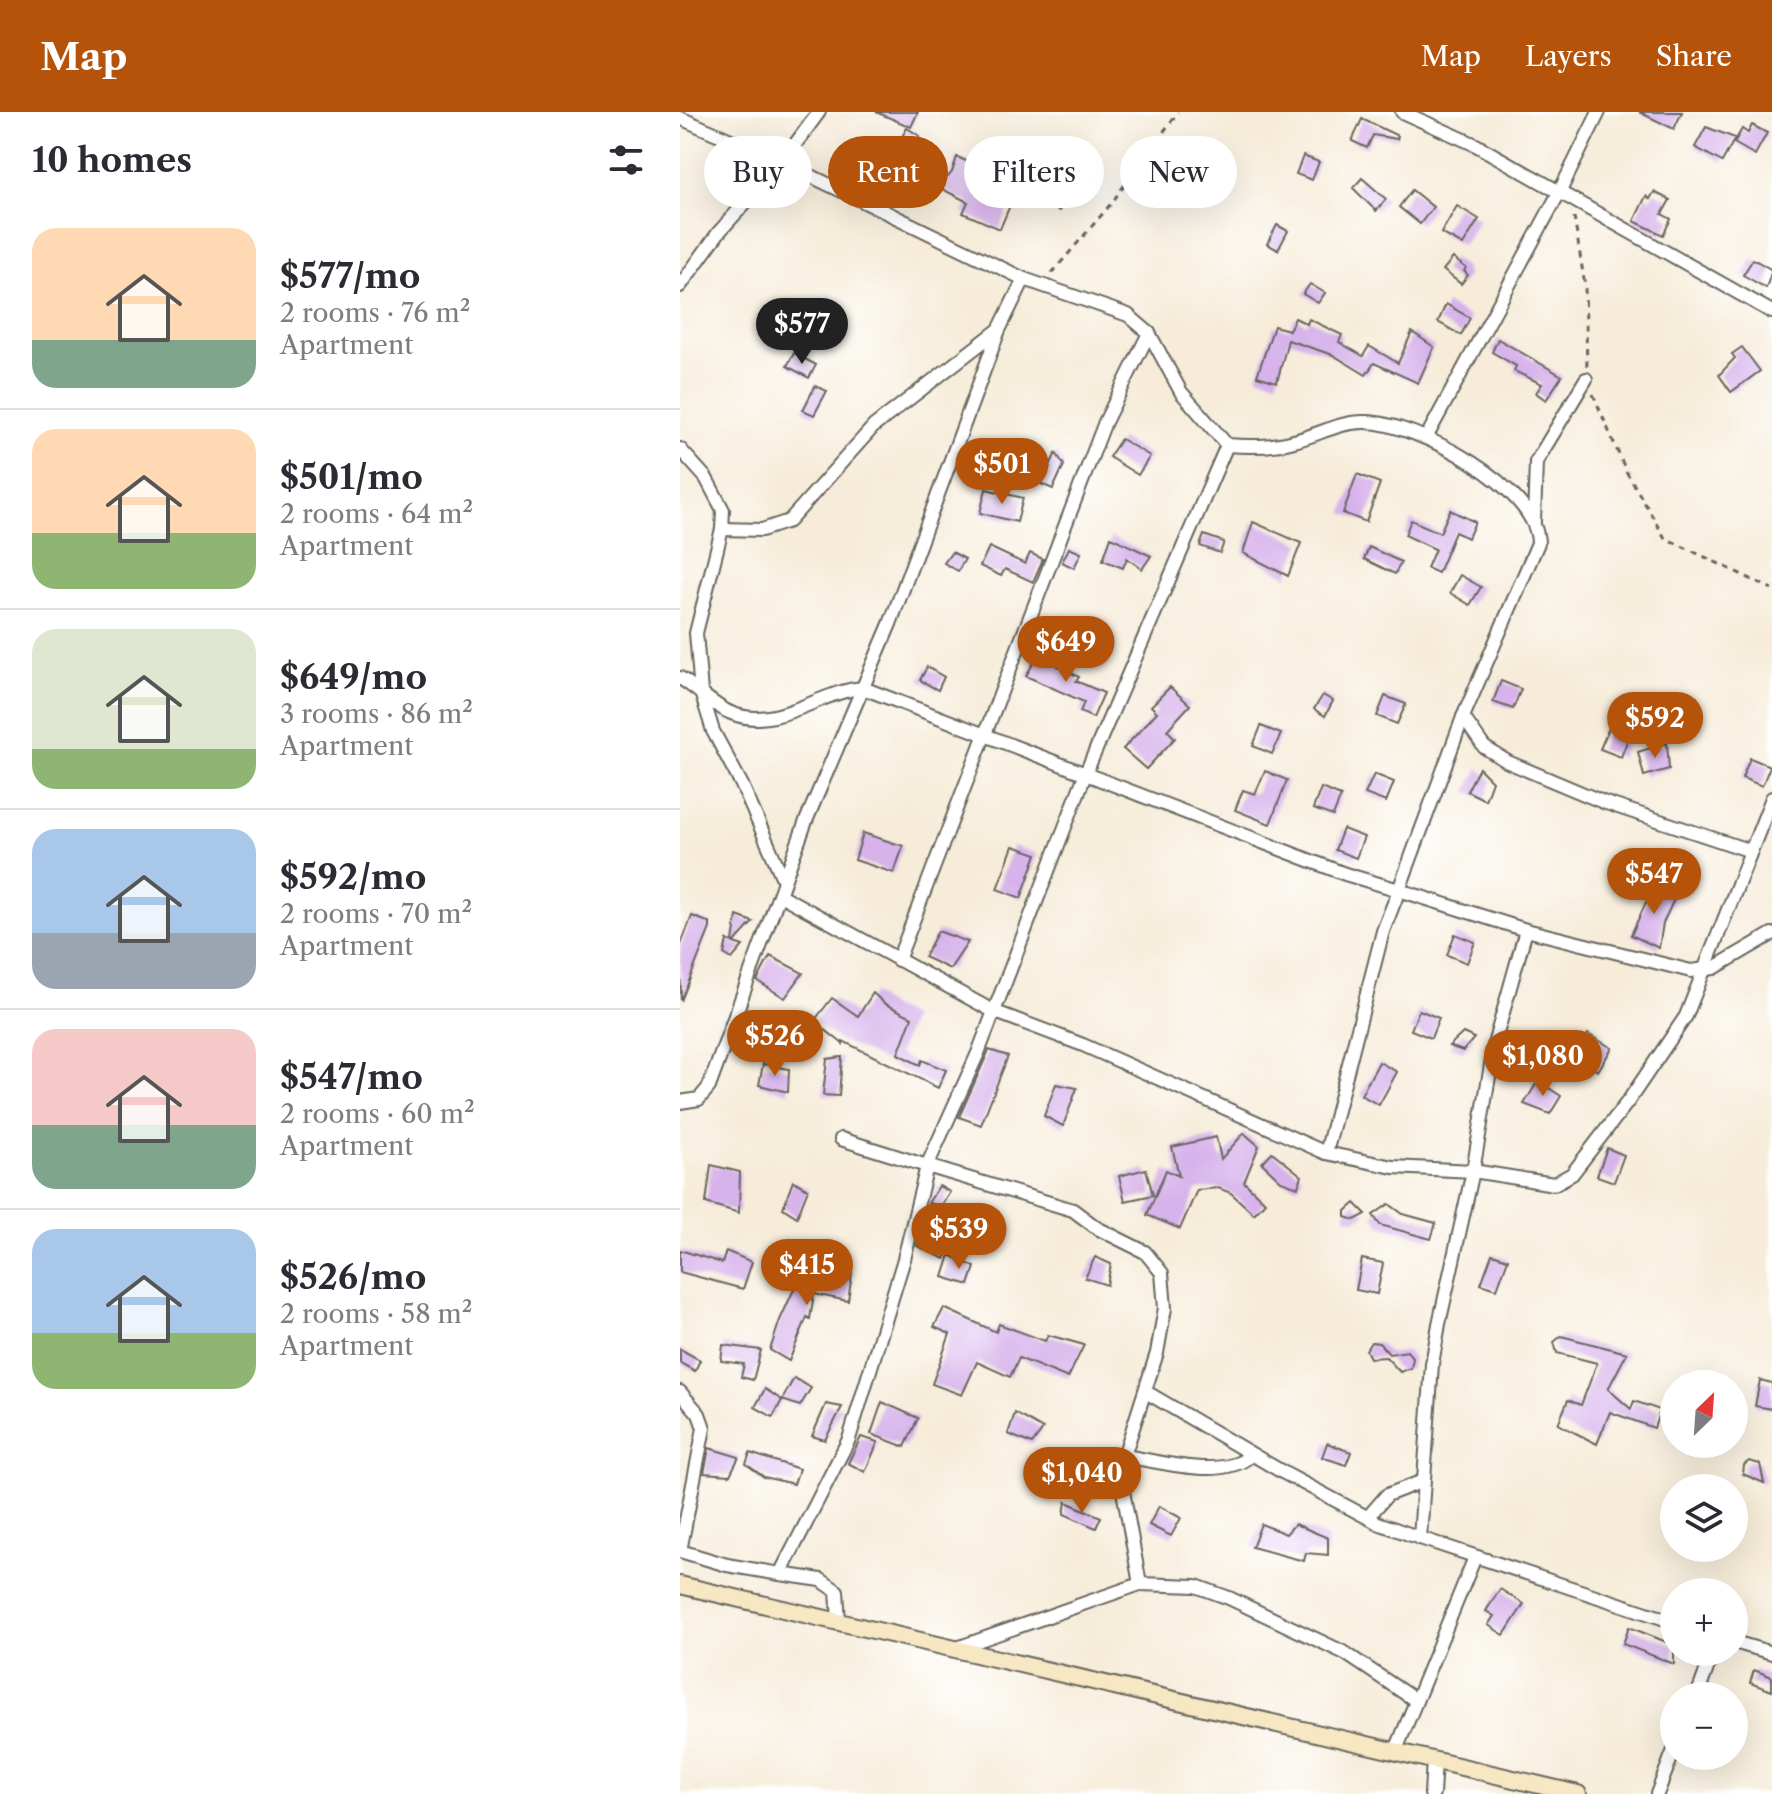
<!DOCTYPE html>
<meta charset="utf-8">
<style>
body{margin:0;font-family:"Libre Caslon Text",serif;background:#f7f7f7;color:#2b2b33;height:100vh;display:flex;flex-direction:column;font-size:30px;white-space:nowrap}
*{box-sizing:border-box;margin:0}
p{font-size:26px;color:#7c7c81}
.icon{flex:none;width:44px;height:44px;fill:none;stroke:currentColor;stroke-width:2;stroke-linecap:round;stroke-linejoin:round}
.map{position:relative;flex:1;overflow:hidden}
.side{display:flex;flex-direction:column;background:#fff;width:680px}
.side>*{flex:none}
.guide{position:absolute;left:24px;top:24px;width:760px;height:72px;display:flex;gap:16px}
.needle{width:52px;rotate:25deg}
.controls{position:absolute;left:980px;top:1258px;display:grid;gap:16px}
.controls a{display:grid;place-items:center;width:88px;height:88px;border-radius:50%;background:#fff;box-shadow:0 8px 32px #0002;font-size:40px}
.price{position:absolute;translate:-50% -68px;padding:0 18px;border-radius:28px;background:#b45309;color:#fff;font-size:26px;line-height:52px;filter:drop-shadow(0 2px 4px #0008)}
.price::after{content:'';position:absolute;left:50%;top:48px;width:24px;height:18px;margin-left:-12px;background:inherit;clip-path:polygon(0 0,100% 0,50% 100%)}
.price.selected{background:#222;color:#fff}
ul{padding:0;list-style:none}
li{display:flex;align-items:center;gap:24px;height:200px;padding:0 32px}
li+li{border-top:2px solid #e1e1e2}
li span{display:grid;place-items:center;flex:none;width:224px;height:160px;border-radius:24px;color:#555}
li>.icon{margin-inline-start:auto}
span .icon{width:96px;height:96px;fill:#fffc;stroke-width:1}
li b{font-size:34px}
h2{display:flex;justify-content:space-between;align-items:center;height:96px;padding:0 32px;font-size:34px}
.pill{padding:0 28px;border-radius:36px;background:#fff;box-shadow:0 8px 32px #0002;font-size:28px;line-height:72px}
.pill.selected{background:#b45309;color:#fff}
header{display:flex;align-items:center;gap:48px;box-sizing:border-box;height:112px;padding:0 40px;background:#b45309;color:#fff}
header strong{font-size:38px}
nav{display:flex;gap:44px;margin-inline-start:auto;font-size:28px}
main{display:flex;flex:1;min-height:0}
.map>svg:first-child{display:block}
.building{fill:#d7b2eb}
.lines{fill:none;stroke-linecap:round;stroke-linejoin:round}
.minor-casing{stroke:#68655e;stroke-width:16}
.tertiary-casing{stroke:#68655e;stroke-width:18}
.secondary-casing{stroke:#68655e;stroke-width:20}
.path{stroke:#68655e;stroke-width:3;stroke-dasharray:6 6;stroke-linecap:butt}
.minor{stroke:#fff;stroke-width:12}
.tertiary{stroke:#fff;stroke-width:14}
.secondary{stroke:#f7e8c3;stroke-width:16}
</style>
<header>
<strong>Map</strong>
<nav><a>Map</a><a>Layers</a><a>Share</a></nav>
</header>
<main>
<section class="side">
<h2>10 homes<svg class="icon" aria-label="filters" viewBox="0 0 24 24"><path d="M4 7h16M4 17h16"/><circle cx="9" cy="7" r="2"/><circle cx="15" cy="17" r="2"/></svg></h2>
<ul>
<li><span style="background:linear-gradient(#ffd9b3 70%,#7fa58c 0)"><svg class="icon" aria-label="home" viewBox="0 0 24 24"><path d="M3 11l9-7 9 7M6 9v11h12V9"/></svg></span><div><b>$577/mo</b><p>2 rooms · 76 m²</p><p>Apartment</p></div></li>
<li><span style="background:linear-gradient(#ffd9b3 65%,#8fb573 0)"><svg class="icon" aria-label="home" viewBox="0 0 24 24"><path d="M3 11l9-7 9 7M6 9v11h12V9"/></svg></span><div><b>$501/mo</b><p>2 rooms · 64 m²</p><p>Apartment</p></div></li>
<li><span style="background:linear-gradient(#dfe7d0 75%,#8fb573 0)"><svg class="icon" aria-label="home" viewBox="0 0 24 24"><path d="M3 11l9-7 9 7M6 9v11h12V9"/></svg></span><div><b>$649/mo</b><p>3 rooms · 86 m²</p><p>Apartment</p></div></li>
<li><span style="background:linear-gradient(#a9c7e8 65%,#9aa5b1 0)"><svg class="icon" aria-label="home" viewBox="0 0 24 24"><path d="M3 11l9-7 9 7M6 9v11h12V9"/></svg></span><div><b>$592/mo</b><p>2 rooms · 70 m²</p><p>Apartment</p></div></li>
<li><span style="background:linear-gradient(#f6c9c9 60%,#7fa58c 0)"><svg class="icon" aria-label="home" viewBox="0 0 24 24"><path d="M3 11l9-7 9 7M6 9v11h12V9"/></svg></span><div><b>$547/mo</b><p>2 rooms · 60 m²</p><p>Apartment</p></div></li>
<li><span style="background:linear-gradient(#a9c7e8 65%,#8fb573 0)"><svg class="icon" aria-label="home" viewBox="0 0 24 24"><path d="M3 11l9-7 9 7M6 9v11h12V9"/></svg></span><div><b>$526/mo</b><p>2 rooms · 58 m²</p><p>Apartment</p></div></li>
</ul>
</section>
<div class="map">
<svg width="1092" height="1682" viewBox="0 0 1092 1682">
<rect width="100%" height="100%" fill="#fff"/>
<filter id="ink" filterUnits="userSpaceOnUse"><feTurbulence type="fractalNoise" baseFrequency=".0125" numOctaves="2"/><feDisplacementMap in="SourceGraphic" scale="16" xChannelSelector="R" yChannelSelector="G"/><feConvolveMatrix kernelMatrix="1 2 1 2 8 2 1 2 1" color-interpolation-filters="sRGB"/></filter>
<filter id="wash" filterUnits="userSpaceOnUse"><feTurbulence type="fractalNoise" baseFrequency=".006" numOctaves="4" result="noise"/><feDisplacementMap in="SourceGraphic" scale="32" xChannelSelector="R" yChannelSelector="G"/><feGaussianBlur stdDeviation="1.8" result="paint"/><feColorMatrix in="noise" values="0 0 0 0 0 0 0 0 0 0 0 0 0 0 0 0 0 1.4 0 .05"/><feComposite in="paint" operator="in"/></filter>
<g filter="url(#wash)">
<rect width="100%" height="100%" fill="#f6ecd9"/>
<g id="blocks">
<g class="building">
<path d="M196,0H238L231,15Z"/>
<path d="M959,0H1002L994,17Z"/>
<path d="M682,7L718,24L717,27L693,23L687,36L672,29Z"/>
<path d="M1072,13L1087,21L1075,43L1054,31L1062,17L1068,21Z"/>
<path d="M1026,15L1055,26L1042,50L1015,35Z"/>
<path d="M227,16L240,24L233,35L220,28Z"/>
<path d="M623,44L639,50L632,68L616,62Z"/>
<path d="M195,45L218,58L208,74L186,61Z"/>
<path d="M277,45L339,72L320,117L283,101L288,90L258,75L264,63L268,65L272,60Z"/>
<path d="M682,66L706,87L696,99L673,76Z"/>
<path d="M357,73L385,86L379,99L351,86Z"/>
<path d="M732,78L753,95L740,112L719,95Z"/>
<path d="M974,80L990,88L982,102L991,107L983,123L954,109L966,84L970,87Z"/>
<path d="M777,94L799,107L783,133L761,121Z"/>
<path d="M597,113L608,119L598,138L587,132Z"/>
<path d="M773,146L786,156L784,159L788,163L781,172L763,158Z"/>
<path d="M1073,147L1092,158L1086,176L1063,163Z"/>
<path d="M630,172L645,181L638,191L623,182Z"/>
<path d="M766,192L790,206L781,223L758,210Z"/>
<path d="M615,206L627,212L629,207L662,223L659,230L683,244L689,234L718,251L732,220L754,235L738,271L694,251L686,263L653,243L608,228L597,270L577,264L594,214L609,218Z"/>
<path d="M818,227L882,264L866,288L856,281L862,272L834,259L836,254L812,240Z"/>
<path d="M1062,235L1080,259L1051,280L1039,263L1055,246L1052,242Z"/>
<path d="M114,241L136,253L129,266L107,254Z"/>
<path d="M135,274L147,279L134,303L123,298Z"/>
<path d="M441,327L470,344L458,363L429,345Z"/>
<path d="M376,341L384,353L373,377L361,372Z"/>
<path d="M677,362L700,371L686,410L663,401Z"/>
<path d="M306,377L343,386L337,410L300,401Z"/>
<path d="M770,398L795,410L788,426L775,420L758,461L747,456L755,437L725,423L731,408L760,421Z"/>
<path d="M573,410L621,431L608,464L563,441Z"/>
<path d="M524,423L544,430L540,441L520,434Z"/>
<path d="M431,425L471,444L462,457L447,446L443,456L423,448Z"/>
<path d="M309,435L345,452L350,441L363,447L353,470L325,457L321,464L300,454Z"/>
<path d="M689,435L721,450L715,462L684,447Z"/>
<path d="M389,436L401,441L394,456L382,450Z"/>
<path d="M272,440L285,447L278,459L264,451Z"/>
<path d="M780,463L801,475L790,493L770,481Z"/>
<path d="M358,543L399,565L396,569L424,581L413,606L400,600L404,590L346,564Z"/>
<path d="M247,555L264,565L258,578L240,568Z"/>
<path d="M821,569L841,577L833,597L813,590Z"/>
<path d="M490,575L510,593L487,618L495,626L466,657L443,637L477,600L471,594Z"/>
<path d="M643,583L653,589L645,604L634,597Z"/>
<path d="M705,584L726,592L717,612L697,604Z"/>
<path d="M581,614L601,622L592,642L573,634Z"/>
<path d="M929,616L949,624L941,645L920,637Z"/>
<path d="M987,631L989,657L964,664L958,640Z"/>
<path d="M1070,646L1090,654L1082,674L1062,666Z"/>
<path d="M799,656L812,669L805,688L787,679Z"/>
<path d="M585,659L607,668L590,712L555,698L563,678L575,682Z"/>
<path d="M694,662L714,670L706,690L685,682Z"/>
<path d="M641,676L661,684L653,704L633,697Z"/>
<path d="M663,717L684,725L676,746L655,738Z"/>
<path d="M183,721L223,734L214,761L175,748Z"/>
<path d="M333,734L357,742L341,786L317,777Z"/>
<path d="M974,773L996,783L983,811L979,836L951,823Z"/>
<path d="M12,804L30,811V816L1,889L0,835Z"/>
<path d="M57,804L73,810L54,831L63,834L52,847L44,842L47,828L53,830Z"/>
<path d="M258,819L288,830L270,857L244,845Z"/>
<path d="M775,822L795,830L787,851L767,843Z"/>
<path d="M90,844L123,861L105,886L77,869Z"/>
<path d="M193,881L205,892L232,905L218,942L240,953L242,948L266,958L258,976L163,929V932L134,909L152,886L178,904Z"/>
<path d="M739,898L759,906L751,926L731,918Z"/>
<path d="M783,921L794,926L783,939L769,934Z"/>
<path d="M908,922L932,936L918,959L894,945Z"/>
<path d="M309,938L328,944L301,1013L279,1005Z"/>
<path d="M162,945L159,984L143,983L147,947Z"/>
<path d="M699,950L717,960L699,993L681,983Z"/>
<path d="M83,952L109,957L108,980L79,973Z"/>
<path d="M858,969L881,984L870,1002L844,992Z"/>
<path d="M376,972L397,976L383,1014L364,1004Z"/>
<path d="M564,1021L579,1034L564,1070L585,1090L574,1102L551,1081L538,1076L517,1078L500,1117L467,1103L486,1058L499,1064L492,1035L536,1025L541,1047Z"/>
<path d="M927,1036L944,1043L934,1070L917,1064Z"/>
<path d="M592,1040L622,1064L618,1075L601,1069L582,1051Z"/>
<path d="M31,1053L60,1060L59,1101L26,1091Z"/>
<path d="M466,1057L473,1083L445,1089L439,1064Z"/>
<path d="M113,1069L128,1077L117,1105L103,1096Z"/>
<path d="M259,1074L270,1080L261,1094L248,1091Z"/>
<path d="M675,1091L686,1102L675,1108L666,1105V1099Z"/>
<path d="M709,1092L723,1102L756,1111L751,1127L700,1113L693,1103Z"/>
<path d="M250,1095L280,1109L265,1147L237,1134Z"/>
<path d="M0,1138L42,1151L46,1139L72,1150L63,1177L0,1160Z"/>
<path d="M812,1142L828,1147L817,1177L801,1172Z"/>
<path d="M270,1143L295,1155L289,1173L263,1165Z"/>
<path d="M415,1145L431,1152L427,1173L405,1166Z"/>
<path d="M682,1147L703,1151L697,1182L676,1178Z"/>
<path d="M146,1156L172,1162L168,1189L134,1182L130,1207L127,1205L109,1249L90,1238L100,1208L120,1164L143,1167Z"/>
<path d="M264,1196L316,1220L319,1212L365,1229L368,1223L404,1233L388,1266L339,1246L330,1265L297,1250L282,1283L252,1272L270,1222L254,1215Z"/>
<path d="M881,1224L947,1241L928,1277L951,1297L954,1289L980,1298L974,1316L930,1300L917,1332L878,1312L888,1288L901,1293L917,1251L877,1241L874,1230Z"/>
<path d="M691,1230L699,1231L709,1242L727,1239L733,1246L731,1256L720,1260L706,1245L690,1246L686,1238Z"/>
<path d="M43,1233L81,1238L73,1268L61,1265L64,1252L41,1249Z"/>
<path d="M0,1237L20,1248L15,1259L0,1251Z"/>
<path d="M114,1266L131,1276L120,1294L102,1288Z"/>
<path d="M1080,1268L1092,1271V1297L1075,1294Z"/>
<path d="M85,1277L102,1288L93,1305L75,1295Z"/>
<path d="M202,1290L238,1306L225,1335L191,1322Z"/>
<path d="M146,1292L162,1295L145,1328L132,1324Z"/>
<path d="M335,1301L363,1317L352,1332L328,1322Z"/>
<path d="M181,1325L198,1330L185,1360L168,1351Z"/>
<path d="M647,1331L671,1340L666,1353L642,1345Z"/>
<path d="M29,1336L59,1345L50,1363L24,1361Z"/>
<path d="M70,1341L119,1357L114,1372L84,1365L66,1352Z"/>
<path d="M1069,1349L1080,1352L1084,1371L1063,1362L1064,1353Z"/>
<path d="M386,1390L421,1405L416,1416L384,1402Z"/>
<path d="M479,1394L501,1406L491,1424L469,1413Z"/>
<path d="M581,1412L606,1422L615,1412L648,1426V1443L626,1441L624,1449L572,1435Z"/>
<path d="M820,1477L844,1492L824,1523L808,1513L814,1504L806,1499Z"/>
<path d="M949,1515L994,1533V1552L943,1532Z"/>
<path d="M1074,1558L1092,1565V1579L1070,1571Z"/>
</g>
</g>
</g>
<g filter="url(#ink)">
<use href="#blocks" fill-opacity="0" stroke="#68655e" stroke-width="2"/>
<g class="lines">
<g class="minor-casing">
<g id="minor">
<path d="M722,0L796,33L1092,200"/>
<path d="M0,6L102,50L344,167L448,203L469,221L501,280L547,333C570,335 592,335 614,329C638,323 661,309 686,310C737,311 857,375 858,431L783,605L719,778L846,818L1011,859L1034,856L1092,822"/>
<path d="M0,174L39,120L102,50L139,0"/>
<path d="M746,326L880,79L919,0"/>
<path d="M0,337L26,366L43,398L42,417L16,521L21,580L33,619L62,673L104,769"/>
<path d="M854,409L856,350L906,267"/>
<path d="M42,417L82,418L109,409L194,314L317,219"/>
<path d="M0,566C17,576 33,594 51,601C97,620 139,579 183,576L665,762L719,778L703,819L646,1041"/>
<path d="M783,605L804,635L828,650L923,690L1071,739"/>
<path d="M100,783L313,899L403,933L646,1041L713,1055L793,1059L874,1072L892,1062L949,988L1006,904L1092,686"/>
<path d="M846,818L815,929L793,1059L759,1212L752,1252L740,1426L994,1510"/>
<path d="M218,848L425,310L469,221"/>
<path d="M0,990L19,987L29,975L126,709L210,512L319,218L344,167"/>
<path d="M0,1280L19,1302L24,1316L0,1439L47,1453L100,1462"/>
<path d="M466,1280L604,1361L698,1411L740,1426"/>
<path d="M444,1344C479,1349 543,1369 571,1343"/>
<path d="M688,1405L707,1383L743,1369"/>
<path d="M460,1472L443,1379L444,1344L477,1241L485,1196L482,1161L465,1140L417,1116L393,1098L247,1054L298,941L405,663L547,333"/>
<path d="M159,1509L157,1479L141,1468L100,1462L169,1327L224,1147L247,1054L161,1027"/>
<path d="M1054,1530L1092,1541"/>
<path d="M277,1536L460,1472L516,1474L549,1486L665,1541L735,1588"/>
<path d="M1017,1584L1033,1540"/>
<path d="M716,1638L795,1445"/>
<path d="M977,1682L994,1638"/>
</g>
</g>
<g class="tertiary-casing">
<path id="tertiary" d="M752,1682L754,1648"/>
</g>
<g class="secondary-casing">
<path id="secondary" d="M0,1473L898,1682"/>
</g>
<g class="path">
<path d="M894,105L905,174L907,256"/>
<path d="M372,161L430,93L498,0"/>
<path d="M913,282L946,359L985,426L1092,477"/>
</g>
<use href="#minor" class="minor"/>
<use href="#tertiary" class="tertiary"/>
<use href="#secondary" class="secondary"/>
</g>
</g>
</svg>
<div class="controls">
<a><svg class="needle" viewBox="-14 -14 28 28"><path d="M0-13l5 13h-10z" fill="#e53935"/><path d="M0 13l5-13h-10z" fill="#7c7c81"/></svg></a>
<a><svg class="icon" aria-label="layers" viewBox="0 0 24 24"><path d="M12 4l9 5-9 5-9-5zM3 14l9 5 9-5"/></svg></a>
<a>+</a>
<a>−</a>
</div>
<b class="price selected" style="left:122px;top:254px">$577</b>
<b class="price" style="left:322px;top:394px">$501</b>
<b class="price" style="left:386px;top:572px">$649</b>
<b class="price" style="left:975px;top:648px">$592</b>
<b class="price" style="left:974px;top:804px">$547</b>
<b class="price" style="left:95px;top:966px">$526</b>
<b class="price" style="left:863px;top:986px">$1,080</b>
<b class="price" style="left:279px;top:1159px">$539</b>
<b class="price" style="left:127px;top:1195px">$415</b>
<b class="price" style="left:402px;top:1403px">$1,040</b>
<div class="guide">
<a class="pill">Buy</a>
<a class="pill selected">Rent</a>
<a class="pill">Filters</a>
<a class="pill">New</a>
</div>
</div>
</main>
